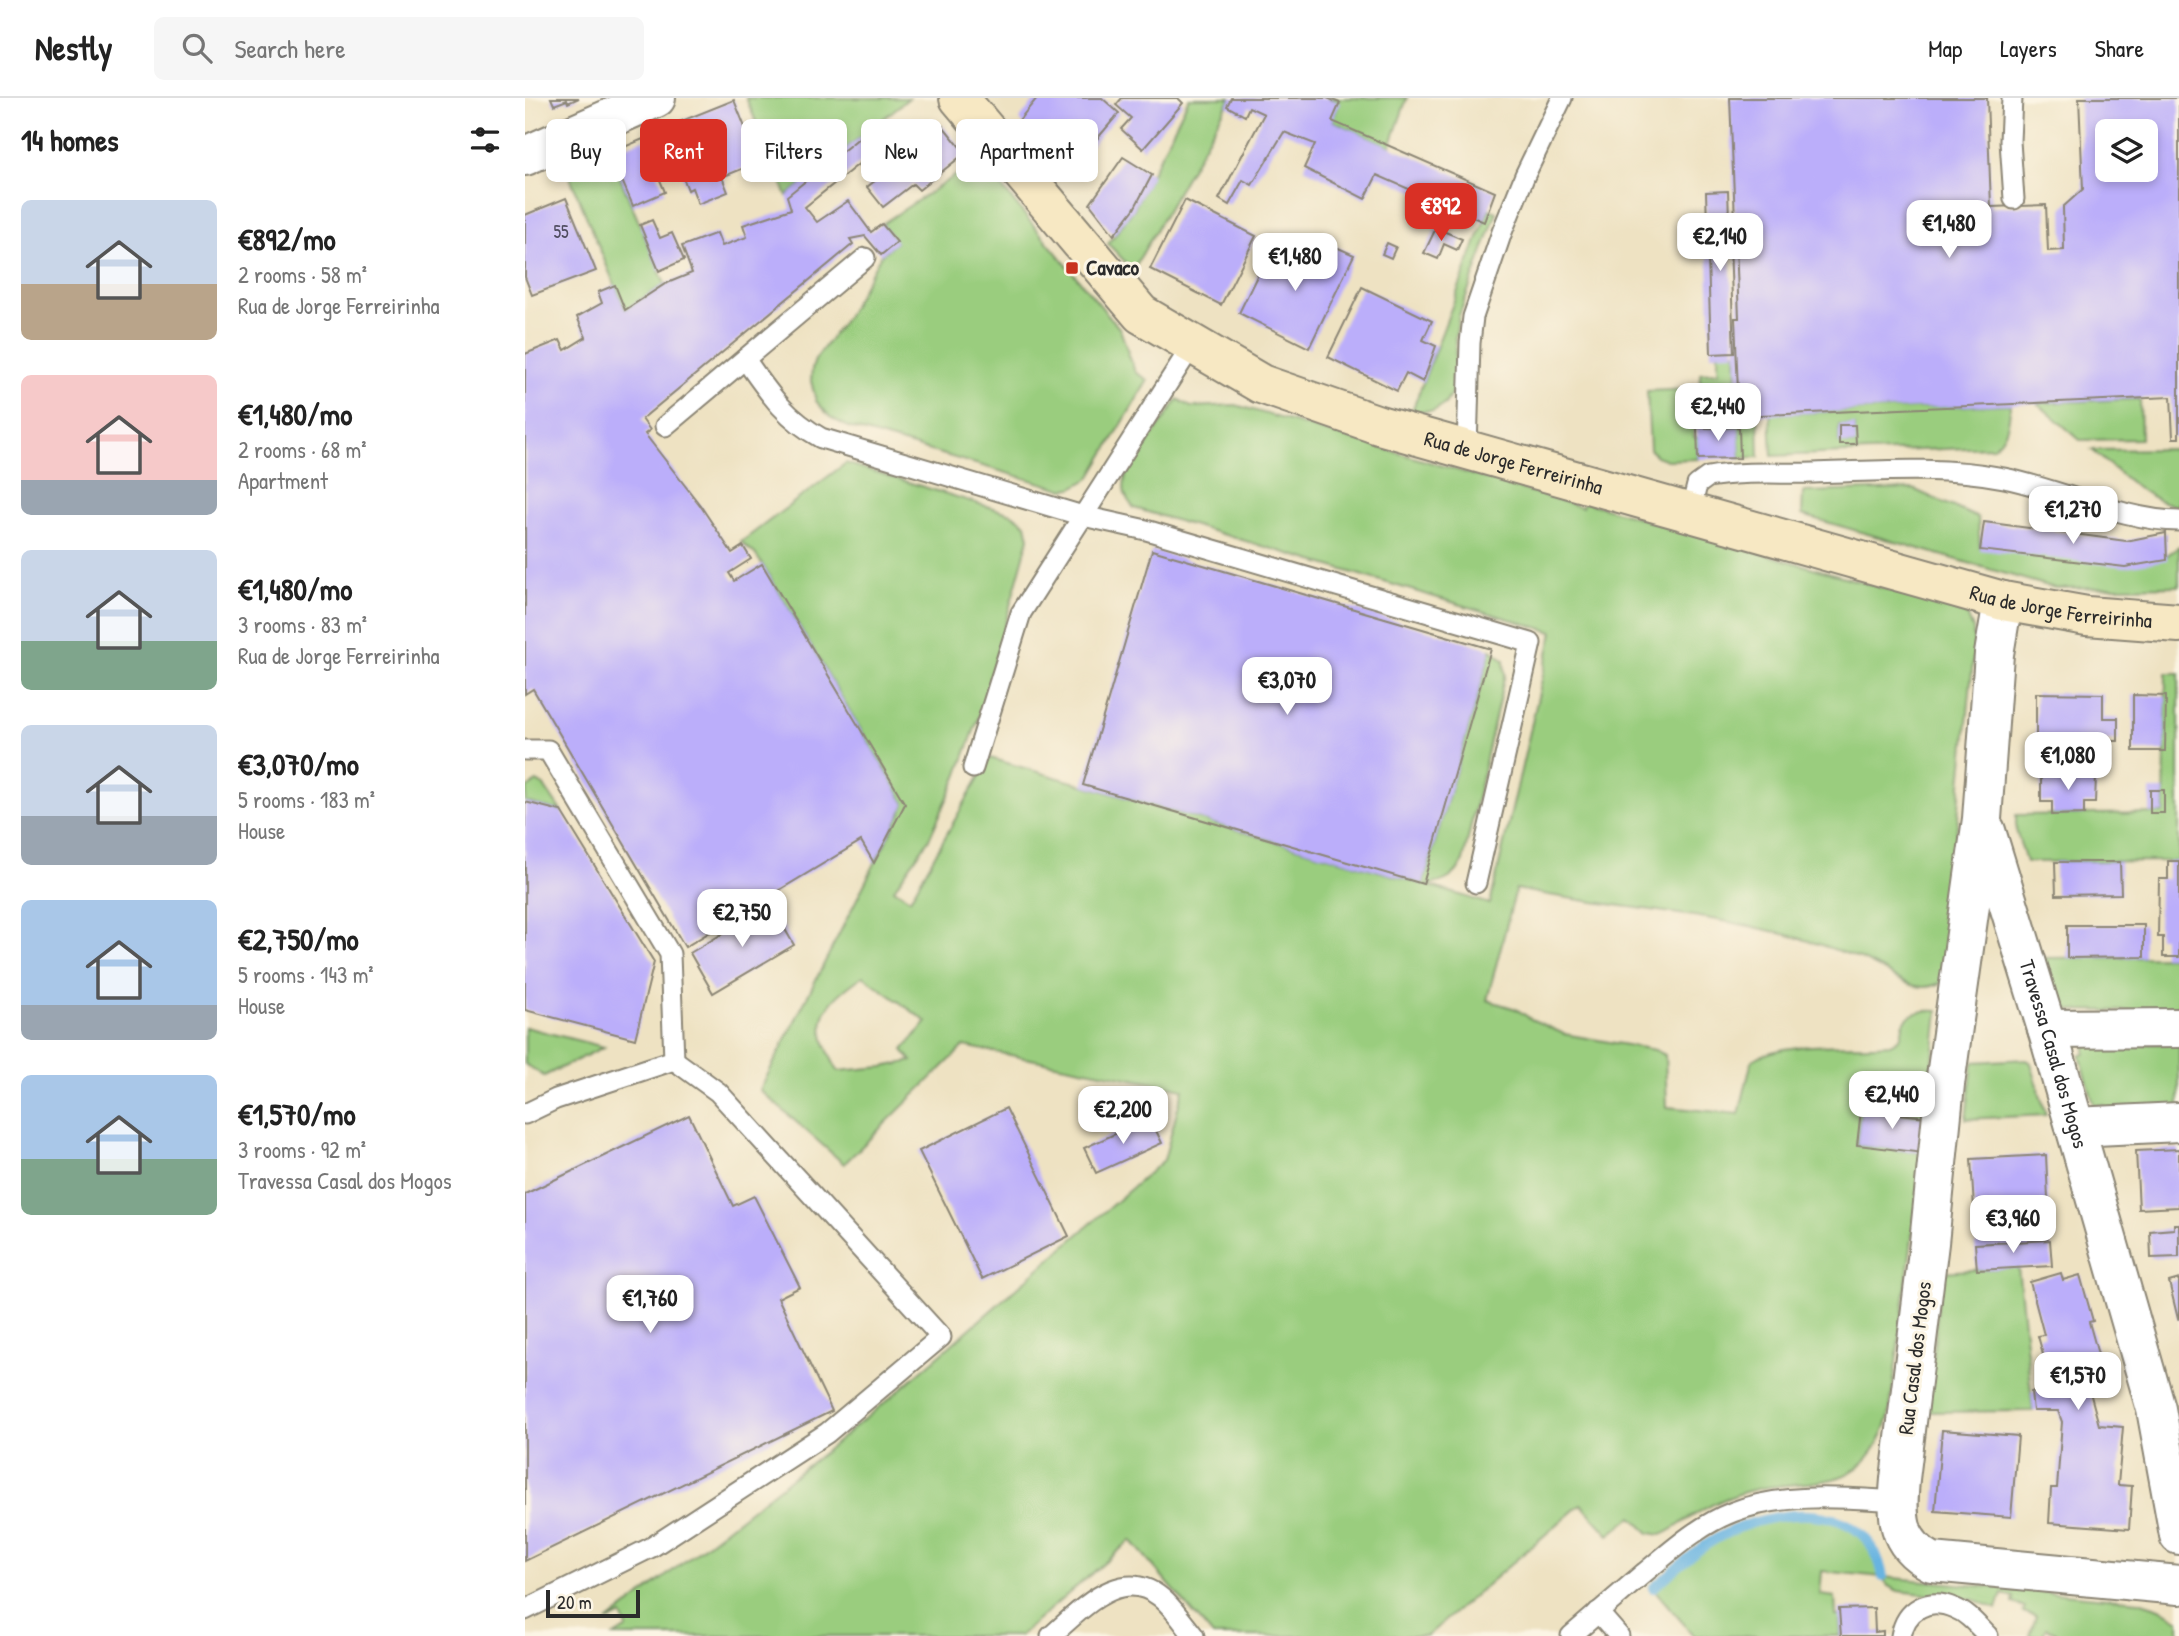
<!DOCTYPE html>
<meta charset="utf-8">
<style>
body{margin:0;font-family:"Patrick Hand",sans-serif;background:#f6f6f6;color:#222;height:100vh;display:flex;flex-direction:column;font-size:26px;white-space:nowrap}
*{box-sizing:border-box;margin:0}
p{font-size:23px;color:#767676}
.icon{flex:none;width:38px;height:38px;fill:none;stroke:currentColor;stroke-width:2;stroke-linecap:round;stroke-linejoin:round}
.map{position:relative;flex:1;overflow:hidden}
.drawer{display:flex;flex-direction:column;background:#fff;width:525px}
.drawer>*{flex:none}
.guide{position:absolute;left:21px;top:21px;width:665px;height:63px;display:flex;gap:14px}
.fabs{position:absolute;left:1570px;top:21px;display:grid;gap:14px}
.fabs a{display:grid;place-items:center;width:63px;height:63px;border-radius:10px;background:#fff;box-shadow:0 4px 10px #0003;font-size:35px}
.scale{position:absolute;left:21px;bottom:18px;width:94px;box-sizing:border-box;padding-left:7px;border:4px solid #2b2b2b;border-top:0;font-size:19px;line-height:24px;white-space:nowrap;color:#2b2b2b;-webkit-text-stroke:5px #fcf5e5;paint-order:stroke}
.price{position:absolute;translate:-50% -60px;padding:0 16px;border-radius:14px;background:#fff;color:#222;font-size:23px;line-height:46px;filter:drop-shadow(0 2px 4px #0008)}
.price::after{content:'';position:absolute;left:50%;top:42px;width:21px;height:16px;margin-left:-10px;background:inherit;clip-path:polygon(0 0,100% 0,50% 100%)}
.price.on{background:#d93025;color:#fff}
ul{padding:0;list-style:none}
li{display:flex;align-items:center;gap:21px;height:175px;padding:0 21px}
li span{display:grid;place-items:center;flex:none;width:196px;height:140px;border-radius:10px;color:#555}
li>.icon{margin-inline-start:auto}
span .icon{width:84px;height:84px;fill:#fffc;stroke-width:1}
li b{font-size:30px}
h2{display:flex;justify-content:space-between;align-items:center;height:84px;padding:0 21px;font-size:30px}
.pill{padding:0 24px;border-radius:10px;background:#fff;box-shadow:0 4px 10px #0003;font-size:24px;line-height:63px}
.pill.on{background:#d93025;color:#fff}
header{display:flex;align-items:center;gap:42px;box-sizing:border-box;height:98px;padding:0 35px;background:#fff;border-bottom:2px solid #e0e0e0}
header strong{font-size:33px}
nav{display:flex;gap:38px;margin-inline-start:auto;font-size:24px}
.search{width:490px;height:63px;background:#f6f6f6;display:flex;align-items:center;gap:18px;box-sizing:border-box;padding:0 24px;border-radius:10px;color:#767676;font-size:26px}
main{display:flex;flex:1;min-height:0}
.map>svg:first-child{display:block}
.green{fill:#9acd7e;stroke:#627c54;stroke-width:2;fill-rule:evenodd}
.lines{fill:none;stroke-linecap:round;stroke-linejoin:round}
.stream{stroke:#68b4e1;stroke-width:10}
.building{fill:#bbaefa;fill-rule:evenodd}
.lane-casing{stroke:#8c8676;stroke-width:23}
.street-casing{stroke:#8c8676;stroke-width:42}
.secondary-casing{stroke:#8c8676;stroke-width:42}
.lane{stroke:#fff;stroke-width:19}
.street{stroke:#fff;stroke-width:38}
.secondary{stroke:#f7e8c3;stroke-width:38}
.poi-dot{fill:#c8321e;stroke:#fcf5e5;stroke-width:2.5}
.labels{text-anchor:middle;stroke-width:6;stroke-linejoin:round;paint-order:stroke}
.number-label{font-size:18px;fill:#4f4c5f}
.poi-label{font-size:21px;font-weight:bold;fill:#2b2b2b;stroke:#fcf5e5;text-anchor:start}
.street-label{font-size:21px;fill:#2b2b2b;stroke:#fcf5e5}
</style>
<header>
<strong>Nestly</strong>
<div class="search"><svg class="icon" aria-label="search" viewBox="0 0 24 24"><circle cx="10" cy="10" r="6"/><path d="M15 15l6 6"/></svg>Search here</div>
<nav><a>Map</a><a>Layers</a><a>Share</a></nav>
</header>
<main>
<section class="drawer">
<h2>14 homes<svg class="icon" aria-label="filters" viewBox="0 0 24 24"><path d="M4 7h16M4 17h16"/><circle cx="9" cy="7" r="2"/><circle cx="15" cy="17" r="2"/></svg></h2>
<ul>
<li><span style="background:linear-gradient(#c9d6e8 60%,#b9a48a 0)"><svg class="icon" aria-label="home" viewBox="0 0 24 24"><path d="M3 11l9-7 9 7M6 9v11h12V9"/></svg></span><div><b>€892/mo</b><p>2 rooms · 58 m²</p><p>Rua de Jorge Ferreirinha</p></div></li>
<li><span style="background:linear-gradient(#f6c9c9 75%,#9aa5b1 0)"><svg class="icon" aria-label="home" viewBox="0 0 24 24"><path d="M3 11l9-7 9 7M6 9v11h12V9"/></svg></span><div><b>€1,480/mo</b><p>2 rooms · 68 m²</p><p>Apartment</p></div></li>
<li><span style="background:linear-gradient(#c9d6e8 65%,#7fa58c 0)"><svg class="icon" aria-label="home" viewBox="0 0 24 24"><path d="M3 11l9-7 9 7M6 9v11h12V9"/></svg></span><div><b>€1,480/mo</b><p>3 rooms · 83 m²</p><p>Rua de Jorge Ferreirinha</p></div></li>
<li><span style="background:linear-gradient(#c9d6e8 65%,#9aa5b1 0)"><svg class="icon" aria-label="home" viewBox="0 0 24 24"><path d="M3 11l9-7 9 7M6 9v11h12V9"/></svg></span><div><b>€3,070/mo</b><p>5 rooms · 183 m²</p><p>House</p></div></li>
<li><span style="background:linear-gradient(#a9c7e8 75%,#9aa5b1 0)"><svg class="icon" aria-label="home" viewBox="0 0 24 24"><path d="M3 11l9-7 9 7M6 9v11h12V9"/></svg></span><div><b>€2,750/mo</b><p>5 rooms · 143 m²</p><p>House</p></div></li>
<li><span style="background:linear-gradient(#a9c7e8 60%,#7fa58c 0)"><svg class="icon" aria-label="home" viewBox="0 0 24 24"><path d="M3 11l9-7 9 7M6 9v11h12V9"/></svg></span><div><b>€1,570/mo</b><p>3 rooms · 92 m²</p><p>Travessa Casal dos Mogos</p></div></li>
</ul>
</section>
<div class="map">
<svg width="1654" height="1538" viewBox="0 0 1654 1538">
<rect width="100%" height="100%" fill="#fcf5e5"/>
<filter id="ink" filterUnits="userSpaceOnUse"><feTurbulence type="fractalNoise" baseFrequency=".0143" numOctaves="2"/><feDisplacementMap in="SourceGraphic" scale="14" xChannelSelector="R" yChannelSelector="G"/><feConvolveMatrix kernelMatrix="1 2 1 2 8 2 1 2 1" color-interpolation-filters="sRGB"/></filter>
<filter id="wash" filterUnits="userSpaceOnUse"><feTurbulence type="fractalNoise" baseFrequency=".00686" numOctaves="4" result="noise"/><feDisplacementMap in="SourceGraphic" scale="28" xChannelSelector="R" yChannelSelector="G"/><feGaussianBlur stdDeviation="1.57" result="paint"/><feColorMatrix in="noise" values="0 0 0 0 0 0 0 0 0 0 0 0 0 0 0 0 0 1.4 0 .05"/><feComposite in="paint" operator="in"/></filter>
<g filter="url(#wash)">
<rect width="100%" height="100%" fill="#eee2c2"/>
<g class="green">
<path d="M221,0H384L262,98Z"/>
<path d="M664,0H706L608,172L583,146L609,111Z"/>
<path d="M802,0H882L865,49L807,23L814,6Z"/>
<path d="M80,44L140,186L100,212L38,62Z"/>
<path d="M454,62L595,231L610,274L623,282L565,380L547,390L537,391L323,329L305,319L291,303L286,283L287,271L290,262L322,218L356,157L371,144L357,126Z"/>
<path d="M964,111L972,114L934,218L930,241L931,275L926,296L920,306L908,313H887Z"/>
<path d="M1193,254H1211L1213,317H1233L1234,359L1215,360L1213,329L1177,330L1175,275L1193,274Z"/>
<path d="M1167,291L1169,339L1173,340V361L1142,362L1131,358L1125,351L1122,293Z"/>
<path d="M653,301L666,309L711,307L1057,409L1059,404L1427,510L1442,517L1448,531L1449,552L1417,884C1389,899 1369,876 1344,865C1330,858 1314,853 1299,848C1199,814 1093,812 991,791L962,902L991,911L1006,921L1039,936L1130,952L1140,957L1142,1009L1214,1016L1227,962C1263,941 1324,950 1365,946C1383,937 1373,936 1380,923C1386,913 1403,912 1413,913L1402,1019L1336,1012L1332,1047L1398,1055L1364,1319C1336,1408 1278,1373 1211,1397C1196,1402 1181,1409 1168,1418C1157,1424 1148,1433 1136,1437L1124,1435L1107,1419L1084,1437L1056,1406L902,1538H688L606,1442L494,1538H89L102,1530L97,1517L82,1524L297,1356L365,1300L639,1062L658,991L439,948L319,1066L235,992L380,706L237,466L230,456L216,444L321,365L487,416L501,426L504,440L454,619L432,679L404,741L369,791L385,801L465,660L898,786L966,551L979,562L980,576L938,763C931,779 919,785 902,787L965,806L1028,534L609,410C599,399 597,391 601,377ZM338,878L402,924L378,952L387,963L358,969L313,973C285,924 295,908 338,878Z"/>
<path d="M1615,301L1616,341L1555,342L1512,305Z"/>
<path d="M1485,306C1485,322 1482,340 1468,349L1247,358L1245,316ZM1314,327L1330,328V346L1314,345Z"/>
<path d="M1654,351V409C1620,401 1593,374 1567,352Z"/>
<path d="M1388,391L1453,420L1455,450L1601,467L1640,459L1654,448V488L1530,490L1277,417L1278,394Z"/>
<path d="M1641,575H1654V763L1501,764L1491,732V717L1639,715Z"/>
<path d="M12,684L19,688L36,713L0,704L2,690Z"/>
<path d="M1654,859V914L1541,912L1532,904L1519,860Z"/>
<path d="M0,929L79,949L19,978L0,966Z"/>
<path d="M1654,945V1009L1579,1014V1007H1569L1555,957L1560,956V947Z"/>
<path d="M1502,961L1506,965L1521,1017L1441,1021L1448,964Z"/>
<path d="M1493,1169L1508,1313L1403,1314L1416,1174Z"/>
<path d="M1285,1416C1326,1420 1349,1438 1358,1479L1614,1503L1635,1510L1654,1522V1538H1530L1531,1534L1521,1530L1518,1538H1505L1511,1518L1498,1514L1500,1509L1488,1505L1489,1499L1477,1496L1472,1511L1450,1502L1373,1493L1363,1488L1357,1479L1297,1473L1295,1497L1310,1499L1311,1518H1315L1316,1538H1169L1128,1490C1186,1441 1208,1423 1285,1416Z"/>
</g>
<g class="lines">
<path class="stream" d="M1128,1490C1150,1472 1171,1451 1196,1438C1251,1409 1344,1399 1358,1479"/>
</g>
<g id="blocks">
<g class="building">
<path d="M26,0H54L43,5L42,2L29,7Z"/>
<path d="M512,0H577L594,15L549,68L494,22Z"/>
<path d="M597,0H653L658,5L618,51L596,31L606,20L591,7Z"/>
<path d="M706,0H802L815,5L807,23L970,94L959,124L852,77L840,101L779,70L790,46L759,34L727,87L718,82L704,107L694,101L739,16L724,9L720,18L702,8Z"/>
<path d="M1205,0H1462L1466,109L1521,107L1523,153L1539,152L1538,109L1558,91L1554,0H1654V340H1648L1646,299L1214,318L1210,220H1214ZM1582,33H1620V72H1582Z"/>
<path d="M209,2L234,64L197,79L203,94L173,106L167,90L163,92L139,30Z"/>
<path d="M350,27L377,62L418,28L440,55L394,92L388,86L358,109L342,89L359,76L345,57L280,109L292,124L323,103L346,134L357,126L372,144L356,157L340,138L325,141L328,146L117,321L125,332L120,336L175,407L207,455L218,448L226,461L204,475L209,483L237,466L380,706L349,765L336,743L160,849L8,591L0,596V256L35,242L40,252L61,239L52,219L77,205L73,194L90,187L100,212L140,186L167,175L157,148L192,135L197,148L222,139L218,127L266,111L262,98Z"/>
<path d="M118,41L140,94L108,108L85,55Z"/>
<path d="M598,59L627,77L609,111L589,137L565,106Z"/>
<path d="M1203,93L1209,255L1186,256L1181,94Z"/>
<path d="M41,100L71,173L7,197L0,179V117Z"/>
<path d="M660,102L731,138L696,207L625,171Z"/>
<path d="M127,122L135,140L147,135L159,162L134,173L115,127Z"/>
<path d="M911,130L937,141L932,152L919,146L913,161L899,155Z"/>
<path d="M748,145L798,169L809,148L829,157L784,250L714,215Z"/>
<path d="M862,145L871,149L866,160L857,156Z"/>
<path d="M837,189L907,223L898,242L911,248L898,284L881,275L872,293L803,259Z"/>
<path d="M1314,327H1330L1331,346H1314Z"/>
<path d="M1214,329L1215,360L1173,361L1172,330Z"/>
<path d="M1459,424L1601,443L1641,435L1642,462L1600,469L1455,452Z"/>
<path d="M627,452L966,551L898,786L558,687Z"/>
<path d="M1511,595L1578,596V620H1593V643H1578L1577,659L1511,658Z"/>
<path d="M1608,597L1641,598L1640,653H1608Z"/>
<path d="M1516,676L1571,677L1570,705H1559V716L1527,717V704H1516Z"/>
<rect x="1625" y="692" width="14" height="23"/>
<path d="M0,704L36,713L129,864L110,941L0,912Z"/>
<path d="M1643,763H1654V859H1638V839H1633L1634,781H1643Z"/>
<path d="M1530,764H1595L1596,796L1531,797Z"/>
<path d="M246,807L269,847L188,895L165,855Z"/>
<path d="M1542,827H1619V859L1542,860Z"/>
<path d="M481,1010L544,1138L457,1181L394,1053Z"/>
<path d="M1336,1012L1402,1019L1398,1055L1332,1047Z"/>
<path d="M164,1017L208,1108L229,1098L275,1189L253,1200L307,1313L0,1463V1096Z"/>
<path d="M625,1020L637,1045L571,1075L559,1050Z"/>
<path d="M1654,1051V1109L1614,1111L1611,1053Z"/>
<path d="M1521,1057L1524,1123L1450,1127L1446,1061Z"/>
<path d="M1649,1126H1654V1159L1626,1160L1625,1133L1649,1131Z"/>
<path d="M1525,1142L1527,1168L1452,1172L1450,1146Z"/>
<path d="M1536,1175L1538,1182L1555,1177L1568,1223L1564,1224L1579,1278L1562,1283L1574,1327L1598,1329L1593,1387L1607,1388L1604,1431L1524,1425L1526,1390H1532L1537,1324L1533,1313H1508L1506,1294L1527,1288L1513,1238L1519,1237L1505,1184Z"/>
<path d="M1654,1181V1220L1653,1221L1644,1184Z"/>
<path d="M1417,1332L1493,1338L1486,1419L1410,1413Z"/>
<path d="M1349,1510L1350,1534L1358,1533V1538H1316L1314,1511Z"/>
</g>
</g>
</g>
<g filter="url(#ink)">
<use href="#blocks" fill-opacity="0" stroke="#8c8676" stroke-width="2"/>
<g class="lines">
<g class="lane-casing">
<g id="lane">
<path d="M1487,0L1485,43L1489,101"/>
<path d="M220,261C244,295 259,319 296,340L558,418L621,432L1006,545L951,785"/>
<path d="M140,328L340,160"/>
<path d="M942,352L945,245L948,219L977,134L1000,77L1037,0"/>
<path d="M1165,415L1172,387L1183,379C1217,373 1254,376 1289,375C1352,373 1417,368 1479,380C1534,391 1600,423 1654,423"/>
<path d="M0,652H23L145,856L149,962"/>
<path d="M448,670L496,515L668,246"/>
<path d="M0,1016L31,1001L149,962L193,994L416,1239L302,1335L127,1449L0,1512"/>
<path d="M1073,1514L1094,1538"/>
<path d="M526,1538C557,1511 599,1463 641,1504C651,1514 660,1527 669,1538"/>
<path d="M1046,1538C1070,1517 1095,1496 1119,1475C1147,1452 1174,1427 1208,1414C1260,1394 1319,1400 1373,1403"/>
<path d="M1376,1538C1381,1511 1403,1499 1429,1510C1443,1515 1453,1528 1463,1538"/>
</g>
</g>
<g class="street-casing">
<g id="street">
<path d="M0,58L131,0"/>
<path d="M1478,503L1469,556L1457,721L1420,986L1404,1145L1375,1381C1372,1418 1370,1445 1407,1464L1654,1487"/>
<path id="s1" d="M1461,733L1522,931L1631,1311L1654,1437"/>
<path d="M1522,931L1654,930"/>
<path d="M1550,1029L1654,1024"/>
</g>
</g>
<g class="secondary-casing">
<g id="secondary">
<path id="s2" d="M434,0L616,216L736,286L854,327L1478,503L1562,518L1654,525"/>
</g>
</g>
<use href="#lane" class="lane"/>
<use href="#street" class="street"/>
<use href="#secondary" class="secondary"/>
</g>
</g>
<rect class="poi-dot" x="540" y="163" width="14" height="14" rx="3.5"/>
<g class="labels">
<g class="number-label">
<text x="36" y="140">55</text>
</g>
<g class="poi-label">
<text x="561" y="177">Cavaco</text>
</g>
<g class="street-label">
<text dy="7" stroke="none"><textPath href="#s2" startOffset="686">Rua de Jorge Ferreirinha</textPath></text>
<text dy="7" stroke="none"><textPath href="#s2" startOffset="1253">Rua de Jorge Ferreirinha</textPath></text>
<text dy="7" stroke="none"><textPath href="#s1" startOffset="233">Travessa Casal dos Mogos</textPath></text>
<text transform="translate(1390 1260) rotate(-83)" y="7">Rua Casal dos Mogos</text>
</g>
</g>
</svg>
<div class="fabs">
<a><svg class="icon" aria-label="layers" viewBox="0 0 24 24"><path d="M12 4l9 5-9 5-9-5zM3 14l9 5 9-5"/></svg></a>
</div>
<div class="scale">20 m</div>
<b class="price on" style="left:916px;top:145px">€892</b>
<b class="price" style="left:1424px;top:162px">€1,480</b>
<b class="price" style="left:1195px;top:175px">€2,140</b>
<b class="price" style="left:770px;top:195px">€1,480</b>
<b class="price" style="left:1193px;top:345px">€2,440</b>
<b class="price" style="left:1548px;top:448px">€1,270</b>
<b class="price" style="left:762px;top:619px">€3,070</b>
<b class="price" style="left:1543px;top:694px">€1,080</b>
<b class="price" style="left:217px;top:851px">€2,750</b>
<b class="price" style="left:1367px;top:1033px">€2,440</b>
<b class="price" style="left:598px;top:1048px">€2,200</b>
<b class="price" style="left:1488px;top:1157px">€3,960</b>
<b class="price" style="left:125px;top:1237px">€1,760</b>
<b class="price" style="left:1553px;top:1314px">€1,570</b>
<div class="guide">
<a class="pill">Buy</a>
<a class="pill on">Rent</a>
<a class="pill">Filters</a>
<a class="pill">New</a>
<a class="pill">Apartment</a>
</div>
</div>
</main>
